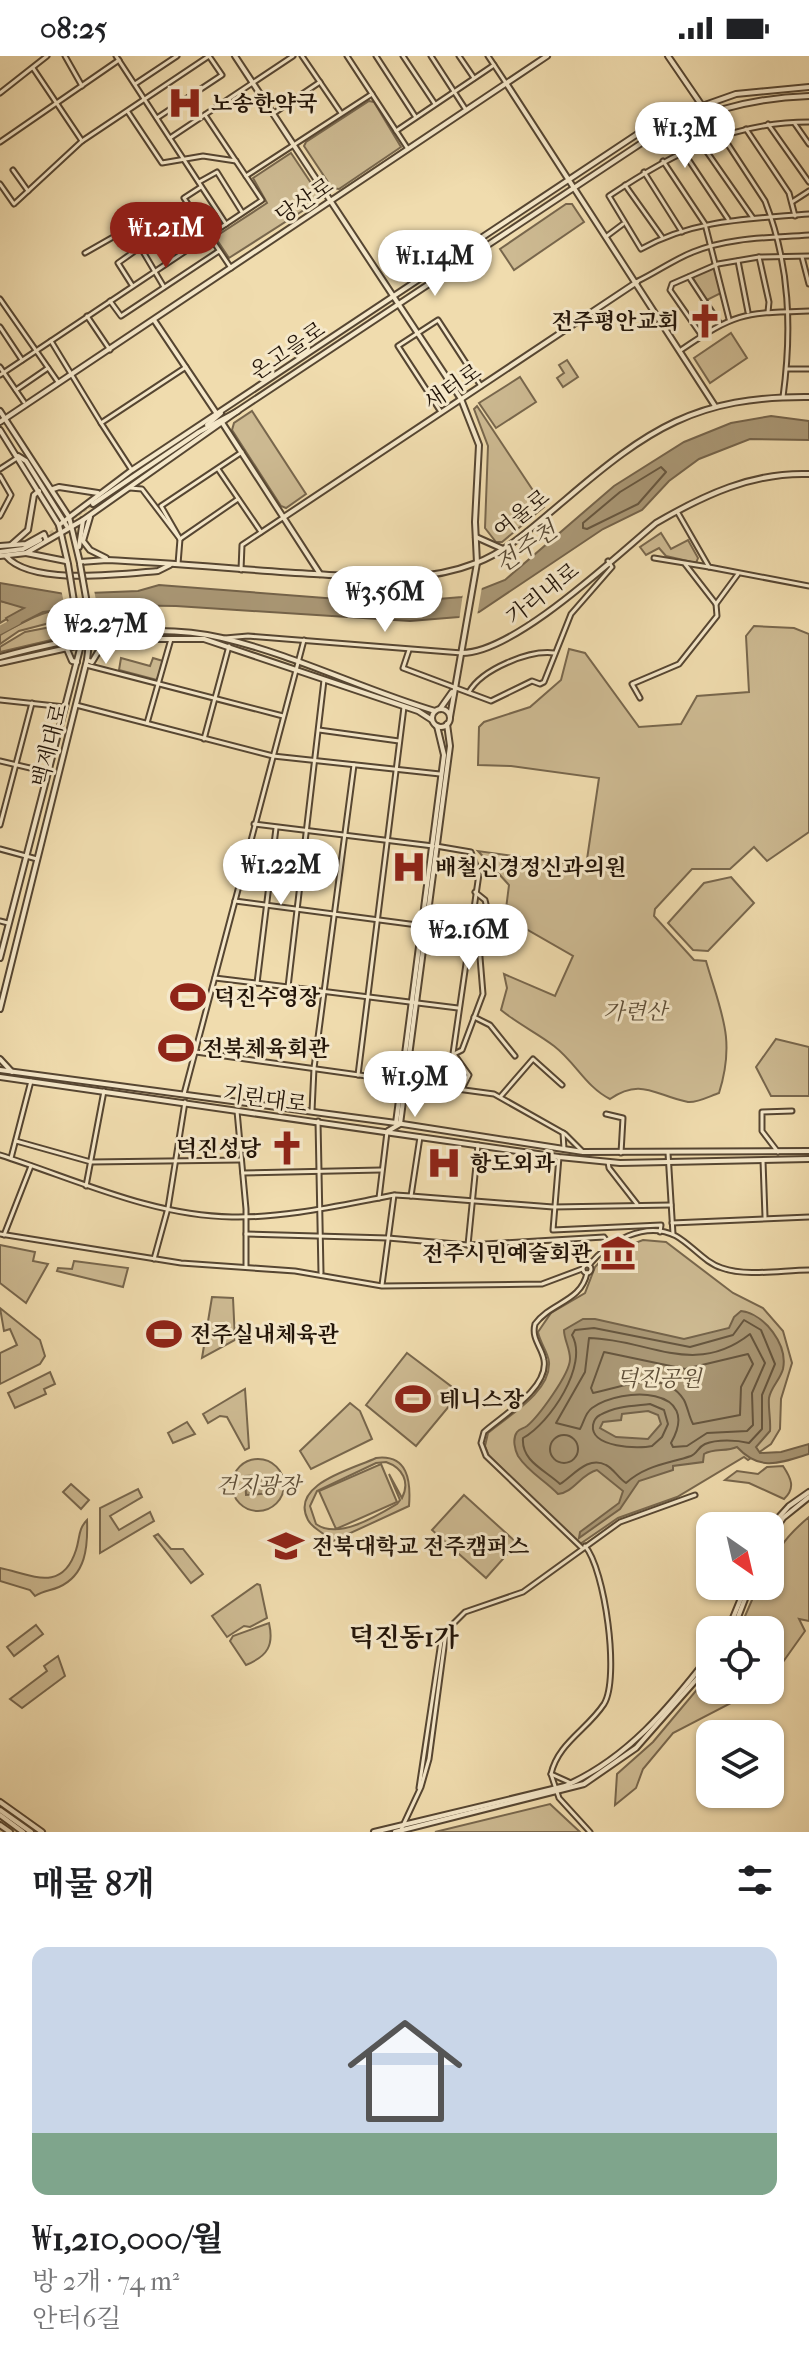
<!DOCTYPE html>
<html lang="ko">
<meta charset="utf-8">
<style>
body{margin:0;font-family:"IM FELL French Canon","Noto Serif KR",serif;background:#f6f6f6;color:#202124;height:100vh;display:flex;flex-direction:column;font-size:30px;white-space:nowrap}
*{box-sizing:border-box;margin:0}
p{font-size:26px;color:#757577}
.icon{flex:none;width:44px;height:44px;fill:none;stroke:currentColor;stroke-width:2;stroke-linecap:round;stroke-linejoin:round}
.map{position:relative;height:1776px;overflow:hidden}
.sheet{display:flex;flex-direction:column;background:#fff;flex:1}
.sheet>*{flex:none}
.needle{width:52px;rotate:146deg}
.tools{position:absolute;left:696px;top:1456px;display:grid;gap:16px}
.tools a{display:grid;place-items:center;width:88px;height:88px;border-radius:16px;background:#fff;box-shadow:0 2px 6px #0004;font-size:40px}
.price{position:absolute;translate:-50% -68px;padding:0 18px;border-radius:28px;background:#fff;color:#222;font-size:26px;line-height:52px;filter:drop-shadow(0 2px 4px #0008)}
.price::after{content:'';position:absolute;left:50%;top:48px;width:24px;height:18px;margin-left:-12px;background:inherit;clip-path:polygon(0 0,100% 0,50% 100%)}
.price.on{background:#8f2418;color:#fff}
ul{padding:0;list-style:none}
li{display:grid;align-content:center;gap:16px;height:424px;padding:0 32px}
li span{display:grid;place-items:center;height:248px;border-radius:16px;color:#555}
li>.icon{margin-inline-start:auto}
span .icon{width:144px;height:144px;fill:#fffc;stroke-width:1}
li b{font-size:34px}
h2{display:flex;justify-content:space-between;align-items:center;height:96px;padding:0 32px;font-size:34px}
.status{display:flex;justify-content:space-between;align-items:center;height:56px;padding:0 40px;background:#fff;direction:ltr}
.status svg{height:22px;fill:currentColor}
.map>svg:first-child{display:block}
.green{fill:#cdba92;stroke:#78674d;stroke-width:2;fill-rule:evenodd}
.water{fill:#aa9876;stroke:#74634a;stroke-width:2;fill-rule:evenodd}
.pier{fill:#f0dcae}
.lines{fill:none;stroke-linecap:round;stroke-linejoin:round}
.shore{stroke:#66563f;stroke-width:2}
.river{stroke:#aa9876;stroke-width:8}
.tertiary-tunnel{stroke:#d1be95;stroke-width:4;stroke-dasharray:4 2;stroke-linecap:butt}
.minor-casing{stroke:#564632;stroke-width:7}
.tertiary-casing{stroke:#564632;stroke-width:8}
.minor{stroke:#f5e8ca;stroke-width:3}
.tertiary{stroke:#f5e8ca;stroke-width:4}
.tertiary-bridge-casing{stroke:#564632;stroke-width:8;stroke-linecap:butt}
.tertiary-bridge{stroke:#f5e8ca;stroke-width:4}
.labels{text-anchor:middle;stroke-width:6;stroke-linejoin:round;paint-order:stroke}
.poi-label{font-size:22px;font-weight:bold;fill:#221408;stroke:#f5e8ca;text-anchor:start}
.street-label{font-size:22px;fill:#221408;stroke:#f5e8ca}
.park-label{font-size:22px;font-style:italic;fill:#5e4e38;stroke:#f5e8ca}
.water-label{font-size:24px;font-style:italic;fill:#584934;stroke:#f5e8ca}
.quarter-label{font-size:26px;font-weight:bold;fill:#221408;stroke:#f5e8ca}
</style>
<div class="status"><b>08:25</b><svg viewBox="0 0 49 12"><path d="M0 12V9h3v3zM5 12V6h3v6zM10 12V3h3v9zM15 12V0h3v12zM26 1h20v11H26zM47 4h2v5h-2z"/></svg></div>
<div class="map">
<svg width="809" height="1776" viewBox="0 0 809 1776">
<rect width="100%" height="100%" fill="#f0dcae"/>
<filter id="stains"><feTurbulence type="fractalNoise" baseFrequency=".0025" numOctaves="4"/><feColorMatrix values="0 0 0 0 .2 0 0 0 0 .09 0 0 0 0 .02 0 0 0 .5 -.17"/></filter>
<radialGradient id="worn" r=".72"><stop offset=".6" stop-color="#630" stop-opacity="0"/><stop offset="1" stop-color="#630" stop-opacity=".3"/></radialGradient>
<g class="green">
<path d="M369,45L374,46L401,91L339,133L332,132L304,90L306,86Z"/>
<path d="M291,97L319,139L318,145L229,202L215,181L267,147L253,122Z"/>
<path d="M566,148H572L584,166L514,214L500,193Z"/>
<path d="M713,212L718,215L723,236L705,245L692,220Z"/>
<path d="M731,277L747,302L710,327L694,302Z"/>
<path d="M567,304L578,321L563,331L557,322L564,317L559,309Z"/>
<path d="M520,321L536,346L496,372L479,347Z"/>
<path d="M477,350L544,451L502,486H496L485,472L488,390L474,353Z"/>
<path d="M252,355L306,438L286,452L281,450L232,374L234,367Z"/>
<path d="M661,477L671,493L688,484L698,502L696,507L666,500L659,492L646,499L640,491Z"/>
<path d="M0,545L22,550L25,552L0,567Z"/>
<path d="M64,553L65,563L19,575L0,588V579C20,568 41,555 64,553Z"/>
<path d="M66,568L64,581L0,596V591L25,576Z"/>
<path d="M754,570L794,572L809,578V776L767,805L754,791L730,813H692L655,853L654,860L694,904L706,905C721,957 736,983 719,1037C710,1040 697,1047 688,1046C656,1040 641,1021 610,1043C586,1031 576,1007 554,990C537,977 518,968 501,954L507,932L504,918L555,940L573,900L505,861L509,829L478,795L586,810L599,722L511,710L478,709L479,671L484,666L530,651L561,624L569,593L585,597L639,671L681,668L697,640L749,636L746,580Z"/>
<path d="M121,602L150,610L153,602L163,605L157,624L119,614Z"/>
<path d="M731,821L754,847L708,895L693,894L668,867L704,827Z"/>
<path d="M776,983L809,991V1040H771L756,1011Z"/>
<path d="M643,1184L666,1186L733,1237L763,1252L783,1275L792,1307L781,1343L780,1373L771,1388L748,1404L744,1401L677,1441L618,1462L580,1488L489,1400L485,1390L488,1377C508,1360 551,1336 549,1306C548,1296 540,1287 538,1276L551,1257L585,1237L595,1211L608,1197Z"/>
<path d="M0,1189L35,1196L33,1205L48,1208L26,1247L0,1227Z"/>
<path d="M74,1205L128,1212L123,1231L57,1215L58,1212L72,1213Z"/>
<path d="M212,1241L233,1242L235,1284L202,1302Z"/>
<path d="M0,1252L40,1284L45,1300L40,1308L0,1328V1297L17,1289L10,1273L4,1275Z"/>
<path d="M407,1297L460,1337L416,1390L366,1349Z"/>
<path d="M50,1316L55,1328L44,1333L46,1338L15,1352L8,1337Z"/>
<path d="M245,1333L249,1392L245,1394L227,1361L220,1360L208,1367L203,1358Z"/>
<path d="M350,1347L360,1355L372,1383L311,1413L300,1395Z"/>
<path d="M187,1366L195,1378L173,1387L168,1377Z"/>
<path d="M376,1402C408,1398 411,1425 409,1450L331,1486C326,1476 314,1475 308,1464C289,1428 353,1413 376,1402ZM386,1406C403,1412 410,1426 402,1442L389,1418L400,1444L397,1448C377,1460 338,1484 316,1468L310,1450L317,1435L376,1407Z"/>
<circle cx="258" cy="1429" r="26"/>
<path d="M381,1408L397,1446L336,1473L319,1435Z"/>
<path d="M783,1410C791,1422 796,1432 784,1443L749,1427L725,1424L737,1415L758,1418L767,1411Z"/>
<path d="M71,1428L89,1444L81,1453L63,1436Z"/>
<path d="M138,1433L142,1441L110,1460L119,1474L150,1456L154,1465L100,1497V1452Z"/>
<path d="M464,1439L517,1487L486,1522L432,1474Z"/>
<path d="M809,1461V1565L799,1563L805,1575L778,1613L770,1617V1574H739L758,1530H770C770,1499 785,1481 809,1461Z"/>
<path d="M87,1464C88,1491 86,1519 59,1531C50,1535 44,1534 35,1540L30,1534L0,1525V1512C30,1518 62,1538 76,1494C80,1482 78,1473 87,1464Z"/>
<path d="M158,1478L171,1493H183L203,1518L191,1527L154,1480Z"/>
<path d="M257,1528L260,1529L267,1562L250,1571L244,1570L227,1581L212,1560Z"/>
<path d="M269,1567C274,1589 268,1600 246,1609L230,1585L233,1580Z"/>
<path d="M36,1569L43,1578L14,1600L7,1591Z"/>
<path d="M58,1600L65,1620L22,1652L10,1643L47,1615L44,1610Z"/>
<path d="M710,1618V1634H726L732,1639L733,1646L673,1677L643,1713L636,1732L615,1749L617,1718L653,1686Z"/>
<path d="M550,1748L580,1776H435Z"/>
</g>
<g class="water">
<path d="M771,360L809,365V384L750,383L699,403L669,425L642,454L603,473L479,556L459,561L410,565L176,550L102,549L43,556L12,572L6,562L24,552L0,545V527L65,538L138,535L159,529L390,547L462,541L505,524L614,430L684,386L731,367Z"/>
<path d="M741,1255C765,1258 788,1289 783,1313C780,1324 771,1331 769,1342C768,1352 771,1364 770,1375L756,1391L760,1397L781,1396L809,1388V1398C780,1407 760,1416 737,1391C726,1396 714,1392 704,1398L703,1406L673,1410V1414L639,1425L620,1453L579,1482L580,1476L619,1447L623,1435L597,1414C581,1418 573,1437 558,1438C545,1424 529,1417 518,1400C515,1394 512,1383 517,1376C520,1372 523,1373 527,1370C538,1361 570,1318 570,1303C570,1292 564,1284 564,1274L583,1263H595L684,1283L729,1272L734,1261ZM648,1355L658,1359L661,1368L648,1383L616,1381L600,1372L603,1366L621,1364L622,1358Z"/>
<path d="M272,1419L273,1437L246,1439L245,1420Z"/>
</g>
<g class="pier">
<path d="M482,531L477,560L459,565L463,537Z"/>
<path d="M61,533L94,534L98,554L66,557Z"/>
</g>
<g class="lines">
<g class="shore">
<path d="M661,411L666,416L638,448L587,473L583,472V467L620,436Z"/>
<path d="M744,1264L761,1274L775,1308L762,1339V1373L749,1387C737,1384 717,1383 705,1388C698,1391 697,1398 691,1400C667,1408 646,1409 626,1427C618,1422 614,1413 606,1409C588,1399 573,1420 560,1428C545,1414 521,1405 523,1382C550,1367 589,1309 572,1279L575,1274L594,1272L690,1291L733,1279Z"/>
<path d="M750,1278L765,1307L752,1337L753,1369L747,1375L707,1377L687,1390L673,1391L671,1387C703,1331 623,1330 592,1352C585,1357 584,1366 580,1373L556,1367L585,1316L589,1282C648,1283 694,1322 750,1278Z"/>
<path d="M604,1296L685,1313L748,1298L753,1308L741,1331L740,1359L693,1368C689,1361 688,1352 684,1344C663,1311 621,1332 593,1337L591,1332Z"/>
<path d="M650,1348L664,1354L668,1368L662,1381L652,1390C639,1393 590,1392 593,1369C594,1364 596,1361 600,1359C616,1350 633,1350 650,1348Z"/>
<circle cx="564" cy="1393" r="14"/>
</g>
<path class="river" d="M0,574L17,565"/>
<g class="tertiary-tunnel">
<path d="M68,465L93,448"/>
<path d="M40,484L61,470"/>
</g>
<g class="minor-casing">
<g id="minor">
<path d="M65,0L82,30"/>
<path d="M116,0L226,168"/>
<path d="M302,0L341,57"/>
<path d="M347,0L408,93"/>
<path d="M376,0L415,60"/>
<path d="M403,0L435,48"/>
<path d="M431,0L466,54"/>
<path d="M459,0L474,22"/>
<path d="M488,0L506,27"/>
<path d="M33,12L82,85"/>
<path d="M135,28L177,0"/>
<path d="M0,37L47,0"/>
<path d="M128,56L162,107L203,100L236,105"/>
<path d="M274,57L320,26"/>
<path d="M708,58L765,145C790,209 792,274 783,341"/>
<path d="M157,62L222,19L209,0"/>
<path d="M809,66C731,66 672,98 609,140L641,193C694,163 750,163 809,158"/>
<path d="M768,68L809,126"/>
<path d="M795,68L809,88"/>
<path d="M746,73L789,137L795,160"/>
<path d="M396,75L494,9"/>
<path d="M170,82L293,0"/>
<path d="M0,86L119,4"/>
<path d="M700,86L753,162"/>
<path d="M682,94L728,163"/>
<path d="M663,105L705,168L729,263"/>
<path d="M13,114L28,135"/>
<path d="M644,116L682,176"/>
<path d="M246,120L372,38"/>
<path d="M199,126L217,116L242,156"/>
<path d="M0,128L14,148L82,85L209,0"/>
<path d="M625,129L662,181"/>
<path d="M201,131L184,142L231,212"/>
<path d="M792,146L809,135"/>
<path d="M607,180L623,168"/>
<path d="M85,197L129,172L164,231"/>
<path d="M759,201L769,246L768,256"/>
<path d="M802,201L809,228"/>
<path d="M738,205L748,256"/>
<path d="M689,221L720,268"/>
<path d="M638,225C657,216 673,204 693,196C729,181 770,182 809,179"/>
<path d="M132,229L118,207L139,192"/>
<path d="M0,243L58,326"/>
<path d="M110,245L121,260L219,195"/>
<path d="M87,260L110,294"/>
<path d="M0,271L22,304"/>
<path d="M702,280L670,234L672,228L718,208L759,201L809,200"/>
<path d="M51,285L101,367"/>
<path d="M681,294C737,256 743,257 809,255"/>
<path d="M0,311L24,346"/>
<path d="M787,313H809"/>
<path d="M0,319L262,144L205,59"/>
<path d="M16,334L48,312"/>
<path d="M441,356L398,290L438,264L481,330"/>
<path d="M0,413L17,402"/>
<path d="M131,413L101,367L186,311"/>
<path d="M218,413L261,476"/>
<path d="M0,420L11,439L0,460"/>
<path d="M130,432L142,433L180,483L178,508"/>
<path d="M678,457L709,511L809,530"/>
<path d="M180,483L161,450L242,396"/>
<path d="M180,483L238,443"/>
<path d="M654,502L709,511"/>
<path d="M241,514L242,489L284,461"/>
<path d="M716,548L738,518"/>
<path d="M225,582L248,580L462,597"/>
<path d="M409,594L403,612L491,645L532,625L540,628L544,626L571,558L612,511L608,505"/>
<path d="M86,609L283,660"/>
<path d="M469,636C482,613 529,594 554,597"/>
<path d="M640,642L632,628L679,608L717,560L716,548L685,508"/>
<path d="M0,644L65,651"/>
<path d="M76,649L273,700L440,718"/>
<path d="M147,667L171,583"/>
<path d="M319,674L399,685"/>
<path d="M204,683L229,590"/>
<path d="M0,705L47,716"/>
<path d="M254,768L433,790"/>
<path d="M0,769L32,647"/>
<path d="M436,790L471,796L479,818L448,1032"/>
<path d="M0,793L37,803"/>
<path d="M235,845L478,877"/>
<path d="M0,865L8,867"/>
<path d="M215,922L458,952"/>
<path d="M257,927L276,772"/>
<path d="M288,931L324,624"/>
<path d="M474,961L490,969L515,1000"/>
<path d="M196,996L402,1025"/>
<path d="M358,1019L404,651"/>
<path d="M405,1026L494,1038L565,1078L583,1096"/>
<path d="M462,1033L469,1019L454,998L462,994L483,938L478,877L487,852L485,844L475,836"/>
<path d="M184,1038L304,584"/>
<path d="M501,1040L533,1003L562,1029"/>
<path d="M237,1055L246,1153V1211"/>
<path d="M312,1055L314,1012L354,709"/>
<path d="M606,1058L623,1062L621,1097"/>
<path d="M318,1065L321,1217"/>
<path d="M563,1077L564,1093"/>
<path d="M16,1085L91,1106L240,1104"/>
<path d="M778,1096L762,1075V1056L792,1055"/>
<path d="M668,1097L673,1178"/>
<path d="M0,1099C75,1123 152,1160 232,1161C281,1162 332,1151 379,1142"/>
<path d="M559,1101L553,1174L661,1169L660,1176"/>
<path d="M11,1102L31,1025"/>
<path d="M763,1105L765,1161"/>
<path d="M608,1106L609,1112L637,1148"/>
<path d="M243,1117L381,1114"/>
<path d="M86,1130L104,1035"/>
<path d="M395,1139L411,1140L420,1081"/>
<path d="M411,1140L553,1151L671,1149"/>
<path d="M672,1167L809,1161"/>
<path d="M0,1178L181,1207L295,1215L382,1230L542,1228L582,1213"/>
<path d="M246,1178L388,1182L468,1189L604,1181L609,1188"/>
<path d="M4,1179L31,1110"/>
<path d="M468,1189L478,1089"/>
<path d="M154,1203L168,1152L185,1046"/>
<circle cx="587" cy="1213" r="4"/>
<path d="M589,1209C608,1186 645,1164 676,1180C692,1189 705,1207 722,1212C747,1221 783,1214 809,1214"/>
<path d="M382,1229L394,1139L379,1142L387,1076"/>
<path d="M585,1490C605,1513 620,1622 604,1648C587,1674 558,1687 551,1718L559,1742L590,1776"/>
<path d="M582,1492L486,1400L481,1387L484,1376C502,1360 549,1332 544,1304C542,1291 531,1283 535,1268C551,1246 581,1246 587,1217"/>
<path d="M551,1718L571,1727"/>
<path d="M419,1732L442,1579L465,1556L523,1536L620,1466L695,1439"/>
<path d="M400,1776L421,1731L429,1703L446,1576"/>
</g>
</g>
<g class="tertiary-casing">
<g id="tertiary">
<path d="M235,0L461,343L479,389L475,466L477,507L450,661"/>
<path d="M668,0L707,57"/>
<path d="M506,27L715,350"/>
<path d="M154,264L217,358"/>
<path d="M0,355L69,461L80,507"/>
<path d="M0,366L547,0"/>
<path d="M223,368L320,518"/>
<path d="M207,369L221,357"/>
<path d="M0,374L59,469L68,508"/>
<path d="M18,400L26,405L68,472"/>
<path d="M53,433L59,431L98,437"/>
<path d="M93,448L199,376L238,355"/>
<path d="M90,461L83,485L90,494L106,502"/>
<path d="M284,461L637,226"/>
<path d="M59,469L132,414L654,67L736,38L809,31"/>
<path d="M476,481L503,493"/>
<path d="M11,489L28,474L34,439L39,435"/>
<path d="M0,490L26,488L44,478L46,483"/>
<path d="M79,491L83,464"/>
<path d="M0,496L23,493L40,484"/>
<path d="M26,497L66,505"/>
<path d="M0,500L26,497L83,464L239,354L640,88C694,58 747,42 809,40"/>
<path d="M6,500C31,530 122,518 158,515L170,509"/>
<path d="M80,506L107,504C176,507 245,514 314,518C370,521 422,528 476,507C510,494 537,467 565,444C648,373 696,340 809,341"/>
<path d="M71,584L73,573L78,571"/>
<path d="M66,591L72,605L77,606"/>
<path d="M462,597C514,597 614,502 656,467C704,439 753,416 809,418"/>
<path d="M0,601C71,582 149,565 222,582C295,599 364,634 435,655"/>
<path d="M87,604L92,606L104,586"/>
<path d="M0,607L90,587L127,583H204L418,655L432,664"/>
<circle cx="441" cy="662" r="9"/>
<path d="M440,653L452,636"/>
<path d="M0,902L81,589L78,570"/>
<path d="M0,953L87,604L91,570"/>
<path d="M0,1003L12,1016"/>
<path d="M0,1014L396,1067L583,1096L809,1095"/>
<path d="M0,1021L559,1101L620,1107L809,1103"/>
<path d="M396,1067L444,699L437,670"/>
<path d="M388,1075L400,1068L450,690L447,668"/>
<path d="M770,1471L789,1450L809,1436"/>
<path d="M770,1481L783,1462L809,1441"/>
<path d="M728,1574L746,1530"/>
<path d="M733,1574L750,1530"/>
<path d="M0,1746L42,1776"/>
<path d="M0,1754L31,1776"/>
<path d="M0,1759L23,1776"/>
<path d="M0,1769L10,1776"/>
<path d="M374,1776L565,1730C627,1703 669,1652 710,1599"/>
<path d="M395,1776L584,1728L636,1692L710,1608"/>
</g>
</g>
<use href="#minor" class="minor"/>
<use href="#tertiary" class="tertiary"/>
<g class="tertiary-bridge-casing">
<g id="tertiary-bridge">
<path d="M68,508L78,570"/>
<path d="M80,508L91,570"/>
</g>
</g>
<use href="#tertiary-bridge" class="tertiary-bridge"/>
</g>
<defs>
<g id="hospital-bare" transform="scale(2.76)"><path d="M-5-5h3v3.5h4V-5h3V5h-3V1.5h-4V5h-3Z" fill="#8f2418" stroke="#f5e8ca" stroke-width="2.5" paint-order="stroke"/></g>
<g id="church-bare" transform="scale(2.76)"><path d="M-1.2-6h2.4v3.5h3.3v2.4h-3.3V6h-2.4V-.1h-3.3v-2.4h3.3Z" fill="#8f2418" stroke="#f5e8ca" stroke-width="2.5" paint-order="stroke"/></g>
<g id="stadium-bare" transform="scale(2.76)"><path d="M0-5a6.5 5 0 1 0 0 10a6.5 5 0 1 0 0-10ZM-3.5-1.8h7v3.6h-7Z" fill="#8f2418" stroke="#f5e8ca" stroke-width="2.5" paint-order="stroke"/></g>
<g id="museum-bare" transform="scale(2.76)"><path d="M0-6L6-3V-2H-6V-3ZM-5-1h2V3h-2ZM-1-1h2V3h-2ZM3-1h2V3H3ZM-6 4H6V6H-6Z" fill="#8f2418" stroke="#f5e8ca" stroke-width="2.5" paint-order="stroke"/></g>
<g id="university-bare" transform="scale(2.76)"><path d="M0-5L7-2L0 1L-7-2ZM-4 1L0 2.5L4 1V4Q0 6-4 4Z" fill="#8f2418" stroke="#f5e8ca" stroke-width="2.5" paint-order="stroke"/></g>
</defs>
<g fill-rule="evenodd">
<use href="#hospital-bare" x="185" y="47"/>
<use href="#church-bare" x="705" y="265"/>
<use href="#hospital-bare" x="409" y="811"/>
<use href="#stadium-bare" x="188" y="941"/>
<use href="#stadium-bare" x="176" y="992"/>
<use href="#church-bare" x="287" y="1092"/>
<use href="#hospital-bare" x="444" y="1107"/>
<use href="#museum-bare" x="618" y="1197"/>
<use href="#stadium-bare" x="164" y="1278"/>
<use href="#stadium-bare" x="413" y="1343"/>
<use href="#university-bare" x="286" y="1490"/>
</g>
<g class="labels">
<g class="poi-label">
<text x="211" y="55">노송한약국</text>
<text x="679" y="273" text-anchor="end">전주평안교회</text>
<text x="435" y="819">배철신경정신과의원</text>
<text x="214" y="949">덕진수영장</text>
<text x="202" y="1000">전북체육회관</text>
<text x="261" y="1100" text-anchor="end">덕진성당</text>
<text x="470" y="1115">항도외과</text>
<text x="592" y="1205" text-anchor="end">전주시민예술회관</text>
<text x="190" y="1286">전주실내체육관</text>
<text x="439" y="1351">테니스장</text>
<text x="312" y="1498">전북대학교 전주캠퍼스</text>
</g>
<g class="street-label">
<text transform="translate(304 144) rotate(-34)" y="8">당산로</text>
<text transform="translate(287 294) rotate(-34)" y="8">온고을로</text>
<text transform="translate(452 330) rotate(-34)" y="8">새터로</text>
<text transform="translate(521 457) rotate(-38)" y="8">여울로</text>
<text transform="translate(542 537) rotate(-38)" y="8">가리내로</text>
<text transform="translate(49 689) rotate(-76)" y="8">백제대로</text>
<text transform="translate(265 1042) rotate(8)" y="8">기린대로</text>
</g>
<g class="park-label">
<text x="635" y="963">가련산</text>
<text x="659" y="1330">덕진공원</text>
<text x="258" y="1437">건지광장</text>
</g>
<g class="water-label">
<text transform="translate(526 491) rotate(-35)" y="8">전주천</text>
</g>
<g class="quarter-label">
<text x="404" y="1590">덕진동1가</text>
</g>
</g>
<rect width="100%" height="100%" filter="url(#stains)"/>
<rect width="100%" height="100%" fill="url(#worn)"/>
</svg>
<div class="tools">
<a><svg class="needle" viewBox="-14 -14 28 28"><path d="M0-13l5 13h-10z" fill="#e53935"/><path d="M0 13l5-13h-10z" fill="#757577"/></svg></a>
<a><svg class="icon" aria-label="locate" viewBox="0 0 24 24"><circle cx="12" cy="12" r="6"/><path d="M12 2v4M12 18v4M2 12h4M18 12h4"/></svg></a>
<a><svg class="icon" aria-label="layers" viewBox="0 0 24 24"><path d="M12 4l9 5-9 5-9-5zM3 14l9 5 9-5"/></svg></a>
</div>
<b class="price" style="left:685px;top:114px">₩1.3M</b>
<b class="price on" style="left:166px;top:214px">₩1.21M</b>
<b class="price" style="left:435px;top:242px">₩1.14M</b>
<b class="price" style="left:385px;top:578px">₩3.56M</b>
<b class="price" style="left:106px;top:610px">₩2.27M</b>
<b class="price" style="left:281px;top:851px">₩1.22M</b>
<b class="price" style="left:469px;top:916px">₩2.16M</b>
<b class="price" style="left:415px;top:1063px">₩1.9M</b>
</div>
<section class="sheet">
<h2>매물 8개<svg class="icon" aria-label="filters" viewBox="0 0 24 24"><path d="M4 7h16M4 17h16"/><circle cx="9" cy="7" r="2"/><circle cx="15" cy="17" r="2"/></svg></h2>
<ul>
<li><span style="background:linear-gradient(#c9d6e8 75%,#7fa58c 0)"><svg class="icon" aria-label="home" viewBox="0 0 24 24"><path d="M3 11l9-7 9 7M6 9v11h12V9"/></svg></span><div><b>₩1,210,000/월</b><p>방 2개 · 74 m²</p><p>안터6길</p></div></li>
</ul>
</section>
